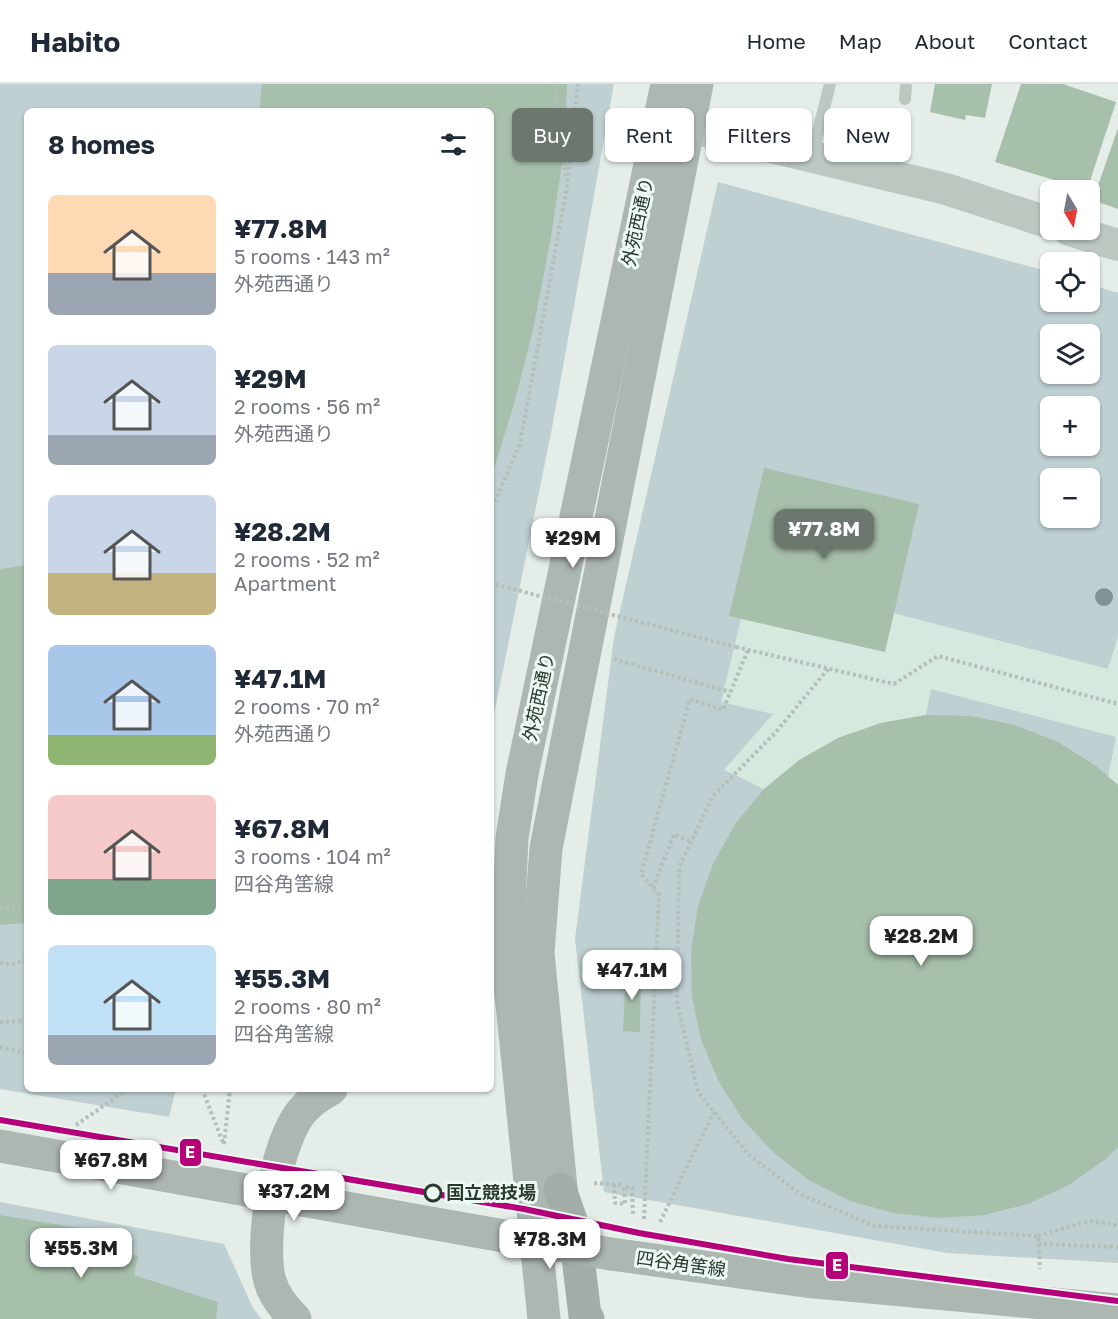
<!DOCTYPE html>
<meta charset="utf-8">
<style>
body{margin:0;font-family:"Golos Text","Noto Sans JP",sans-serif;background:#f6f6f7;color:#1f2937;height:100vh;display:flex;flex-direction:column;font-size:22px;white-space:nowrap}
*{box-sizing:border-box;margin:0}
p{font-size:20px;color:#747a83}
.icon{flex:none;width:33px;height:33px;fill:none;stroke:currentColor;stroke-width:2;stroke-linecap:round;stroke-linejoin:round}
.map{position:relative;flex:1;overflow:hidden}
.panel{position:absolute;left:24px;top:24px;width:470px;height:984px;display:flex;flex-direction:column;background:#fff;border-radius:9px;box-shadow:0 2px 4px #0004}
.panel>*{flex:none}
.top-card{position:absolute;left:512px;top:24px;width:516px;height:54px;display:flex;gap:12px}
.needle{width:39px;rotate:170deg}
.tools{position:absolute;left:1040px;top:96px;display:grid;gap:12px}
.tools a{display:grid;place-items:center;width:60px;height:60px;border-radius:9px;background:#fff;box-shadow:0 2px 4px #0004;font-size:30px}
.price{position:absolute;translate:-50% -51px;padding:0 14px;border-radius:12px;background:#fff;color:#222;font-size:20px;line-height:39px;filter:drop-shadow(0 2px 3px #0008)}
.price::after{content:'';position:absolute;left:50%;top:36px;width:18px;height:14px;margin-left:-9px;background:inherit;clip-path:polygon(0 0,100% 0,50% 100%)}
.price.current{background:#6c776e;color:#fff}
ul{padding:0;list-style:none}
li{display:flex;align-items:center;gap:18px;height:150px;padding:0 24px}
li span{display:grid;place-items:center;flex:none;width:168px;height:120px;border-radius:9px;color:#555}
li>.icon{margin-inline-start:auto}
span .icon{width:72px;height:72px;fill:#fffc;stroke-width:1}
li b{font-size:26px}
h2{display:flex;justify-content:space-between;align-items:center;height:72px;padding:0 24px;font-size:26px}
.chip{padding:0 21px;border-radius:9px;background:#fff;box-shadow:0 2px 4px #0004;font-size:21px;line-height:54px}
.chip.current{background:#6c776e;color:#fff}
header{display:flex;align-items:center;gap:36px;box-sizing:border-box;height:84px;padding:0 30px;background:#fff;border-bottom:2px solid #e0e1e3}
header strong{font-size:28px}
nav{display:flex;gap:33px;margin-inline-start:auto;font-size:21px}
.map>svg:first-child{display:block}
.pitch{fill:#bfd0d2;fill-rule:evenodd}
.plaza{fill:#d5eadf}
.building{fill:#a7c0ac}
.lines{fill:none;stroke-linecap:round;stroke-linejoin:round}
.path{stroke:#b5bfb9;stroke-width:4;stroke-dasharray:3 3;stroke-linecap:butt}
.service{stroke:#bcc7c0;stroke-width:12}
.tertiary{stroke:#bcc7c0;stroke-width:32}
.secondary{stroke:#adb7b1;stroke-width:33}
.motorway{stroke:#a3aca7;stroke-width:33}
.path-bridge{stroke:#b5bfb9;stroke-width:4;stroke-dasharray:3 3;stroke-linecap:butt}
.secondary-bridge{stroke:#adb7b1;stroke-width:33}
.metro-1-casing{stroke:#ecf9f2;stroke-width:10}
.metro-1{stroke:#b6007a;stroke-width:6}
.tree{fill:#819397}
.stop-dot{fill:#ecf9f2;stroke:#2b382d;stroke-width:3}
.labels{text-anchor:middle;stroke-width:6;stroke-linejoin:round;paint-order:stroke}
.street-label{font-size:18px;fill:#2b382d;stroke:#ecf9f2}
.stop-label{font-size:18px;font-weight:bold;fill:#2b382d;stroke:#ecf9f2;text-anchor:start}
.line-badge{stroke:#ecf9f2;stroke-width:2}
.badge-label{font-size:16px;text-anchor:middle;font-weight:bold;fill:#fff}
</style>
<header>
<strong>Habito</strong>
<nav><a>Home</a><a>Map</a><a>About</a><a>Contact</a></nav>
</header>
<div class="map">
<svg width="1118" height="1235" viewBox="0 0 1118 1235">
<rect width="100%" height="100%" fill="#e4ede8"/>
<g class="pitch">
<path d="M0,0H614L552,344L491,645L490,27H27V1005H176L169,1033L0,1005Z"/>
<path d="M718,98L1050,188V218H1089V200L1118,209V1179L947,1169L604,1108L575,855L614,553ZM1050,250H1089V290H1050ZM1050,322H1089V362H1050ZM1050,394H1089V434H1050Z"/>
<path d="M0,1118L224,1160L253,1224L262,1235H0Z"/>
</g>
<path class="plaza" d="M893,529L1108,585L1118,552V701L1108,693L1116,653L931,605L926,631L881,639L838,654L764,705L724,686L773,630L721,618L741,535L884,568Z"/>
<g class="building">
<path d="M262,0H567L565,60L551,153L533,246L514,320L491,394L490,27H259Z"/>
<path d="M935,0H992L985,34L966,31L965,36L930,28Z"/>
<path d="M1021,0H1063L1116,18L1087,106L995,78Z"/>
<path d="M1118,44V125L1093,116Z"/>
<path d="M764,384L919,420L885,568L729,532Z"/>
<path d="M27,481V839L0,841V485Z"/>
<path d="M926,631L971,632L1015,641L1058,658L1096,682L1118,701V1063L1106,1075L1069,1101L1028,1120L984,1131L939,1134L894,1129L850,1117L810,1097L774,1069L743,1036L719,998L701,956L692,912L691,867L698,822L713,780L735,740L764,705L799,676L838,654L881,639Z"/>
<path d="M626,884L641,885L640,948L623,947Z"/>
<path d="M0,1131L108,1149L105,1166L138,1172L134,1191L218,1218L216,1235H0Z"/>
</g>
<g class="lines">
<g class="path">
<path d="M555,0L566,92"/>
<path d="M490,429L520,360L567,102L578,0"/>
<path d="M736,563L894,600L938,572L1118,620"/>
<path d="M614,575L730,608"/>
<path d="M828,585L776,648L713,712L679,783L677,918L698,1008L748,1070L800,1110L874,1142L1038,1152L1040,1185"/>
<path d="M653,804L674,750L691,758"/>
<path d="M0,824L27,822"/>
<path d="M0,879L14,880L27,875"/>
<path d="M0,938L27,937"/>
<path d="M0,963L27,969"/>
<path d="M202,1005L224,1061"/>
<path d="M76,1041L128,1005"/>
<path d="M224,1060L230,1005"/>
<path d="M594,1099L623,1101"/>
<path d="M614,1100L615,1119L625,1120L624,1103H632L633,1133"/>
<path d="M644,1135L659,811L641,790L690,615L723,626L748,566"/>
<path d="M660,1138L714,1028"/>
<path d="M1038,1152L1089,1137L1118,1141"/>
<path d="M1038,1160L1118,1163"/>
</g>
<g class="service">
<path d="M905,15L906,0"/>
<path d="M812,72L830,0"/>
</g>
<g class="tertiary">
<path d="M663,37L946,105L1050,139"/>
<path d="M1069,146L1118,161"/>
</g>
<g class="secondary">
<path d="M0,1062L498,1151"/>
<path d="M564,1134L538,869L546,764L697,0"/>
<path d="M611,1170L805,1197L1118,1226"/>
<path d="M295,1235C284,1224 274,1212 270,1197C259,1159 276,1052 305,1024C312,1016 322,1010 331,1005"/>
<path d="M544,1235L507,871L512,754L522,690L667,0"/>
</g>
<path class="motorway" d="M560,1105L575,1148L585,1232L588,1235"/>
<path class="path-bridge" d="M490,499L736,563"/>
<path class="secondary-bridge" d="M498,1151L611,1170"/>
<g class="metro-1-casing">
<path id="metro-1" d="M0,1036L524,1125L639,1149L788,1175L1118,1217"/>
</g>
<use href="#metro-1" class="metro-1"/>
</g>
<circle class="tree" cx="1104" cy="513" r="9"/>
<circle class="stop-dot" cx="433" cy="1109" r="8"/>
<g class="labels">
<g class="street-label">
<text transform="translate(638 138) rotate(-78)" y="6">外苑西通り</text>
<text transform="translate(539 613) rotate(-78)" y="6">外苑西通り</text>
<text transform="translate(681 1180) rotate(8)" y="6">四谷角筈線</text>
</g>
<g class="stop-label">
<text x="446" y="1115">国立競技場</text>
</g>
</g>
<g class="line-badge">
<rect x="179" y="1054" width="23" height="29" rx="6" fill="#b6007a"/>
<rect x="825" y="1167" width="24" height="29" rx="6" fill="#b6007a"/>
</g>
<g class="badge-label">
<text x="190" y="1074">E</text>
<text x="837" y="1187">E</text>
</g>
</svg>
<div class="tools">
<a><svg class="needle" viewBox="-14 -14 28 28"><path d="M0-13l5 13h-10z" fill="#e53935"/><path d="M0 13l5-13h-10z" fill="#747a83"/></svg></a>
<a><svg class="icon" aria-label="locate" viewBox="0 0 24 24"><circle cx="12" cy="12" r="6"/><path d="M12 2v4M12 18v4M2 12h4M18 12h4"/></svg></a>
<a><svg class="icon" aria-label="layers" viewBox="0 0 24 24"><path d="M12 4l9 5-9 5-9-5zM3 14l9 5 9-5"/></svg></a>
<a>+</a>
<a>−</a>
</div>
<b class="price current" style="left:824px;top:476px">¥77.8M</b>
<b class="price" style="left:573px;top:485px">¥29M</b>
<b class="price" style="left:921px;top:883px">¥28.2M</b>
<b class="price" style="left:632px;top:917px">¥47.1M</b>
<b class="price" style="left:111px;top:1107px">¥67.8M</b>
<b class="price" style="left:294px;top:1138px">¥37.2M</b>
<b class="price" style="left:550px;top:1186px">¥78.3M</b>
<b class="price" style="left:81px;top:1195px">¥55.3M</b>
<div class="top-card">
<a class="chip current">Buy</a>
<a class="chip">Rent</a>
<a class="chip">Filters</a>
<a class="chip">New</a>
</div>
<section class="panel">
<h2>8 homes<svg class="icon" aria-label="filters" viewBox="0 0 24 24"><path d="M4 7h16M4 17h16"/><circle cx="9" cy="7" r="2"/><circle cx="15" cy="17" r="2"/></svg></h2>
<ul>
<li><span style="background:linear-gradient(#ffd9b3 65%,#9aa5b1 0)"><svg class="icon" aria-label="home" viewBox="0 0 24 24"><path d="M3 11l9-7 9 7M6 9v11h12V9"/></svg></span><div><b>¥77.8M</b><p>5 rooms · 143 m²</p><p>外苑西通り</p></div></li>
<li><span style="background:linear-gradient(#c9d6e8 75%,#9aa5b1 0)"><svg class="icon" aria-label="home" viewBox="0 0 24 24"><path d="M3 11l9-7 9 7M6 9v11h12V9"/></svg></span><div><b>¥29M</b><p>2 rooms · 56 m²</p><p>外苑西通り</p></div></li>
<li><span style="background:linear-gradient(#c9d6e8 65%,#c2b280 0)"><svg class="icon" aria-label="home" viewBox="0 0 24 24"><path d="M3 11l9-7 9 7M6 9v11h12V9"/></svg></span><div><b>¥28.2M</b><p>2 rooms · 52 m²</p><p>Apartment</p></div></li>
<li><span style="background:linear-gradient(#a9c7e8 75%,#8fb573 0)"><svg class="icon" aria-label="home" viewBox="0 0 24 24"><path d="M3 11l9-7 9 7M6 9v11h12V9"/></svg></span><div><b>¥47.1M</b><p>2 rooms · 70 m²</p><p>外苑西通り</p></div></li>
<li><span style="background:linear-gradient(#f6c9c9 70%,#7fa58c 0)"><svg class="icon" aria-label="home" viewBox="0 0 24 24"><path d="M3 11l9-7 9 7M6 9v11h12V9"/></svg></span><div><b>¥67.8M</b><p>3 rooms · 104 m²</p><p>四谷角筈線</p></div></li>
<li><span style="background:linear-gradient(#bfe0f5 75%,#9aa5b1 0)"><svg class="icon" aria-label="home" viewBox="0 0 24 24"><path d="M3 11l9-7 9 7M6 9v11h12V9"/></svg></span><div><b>¥55.3M</b><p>2 rooms · 80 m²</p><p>四谷角筈線</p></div></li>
</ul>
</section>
</div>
